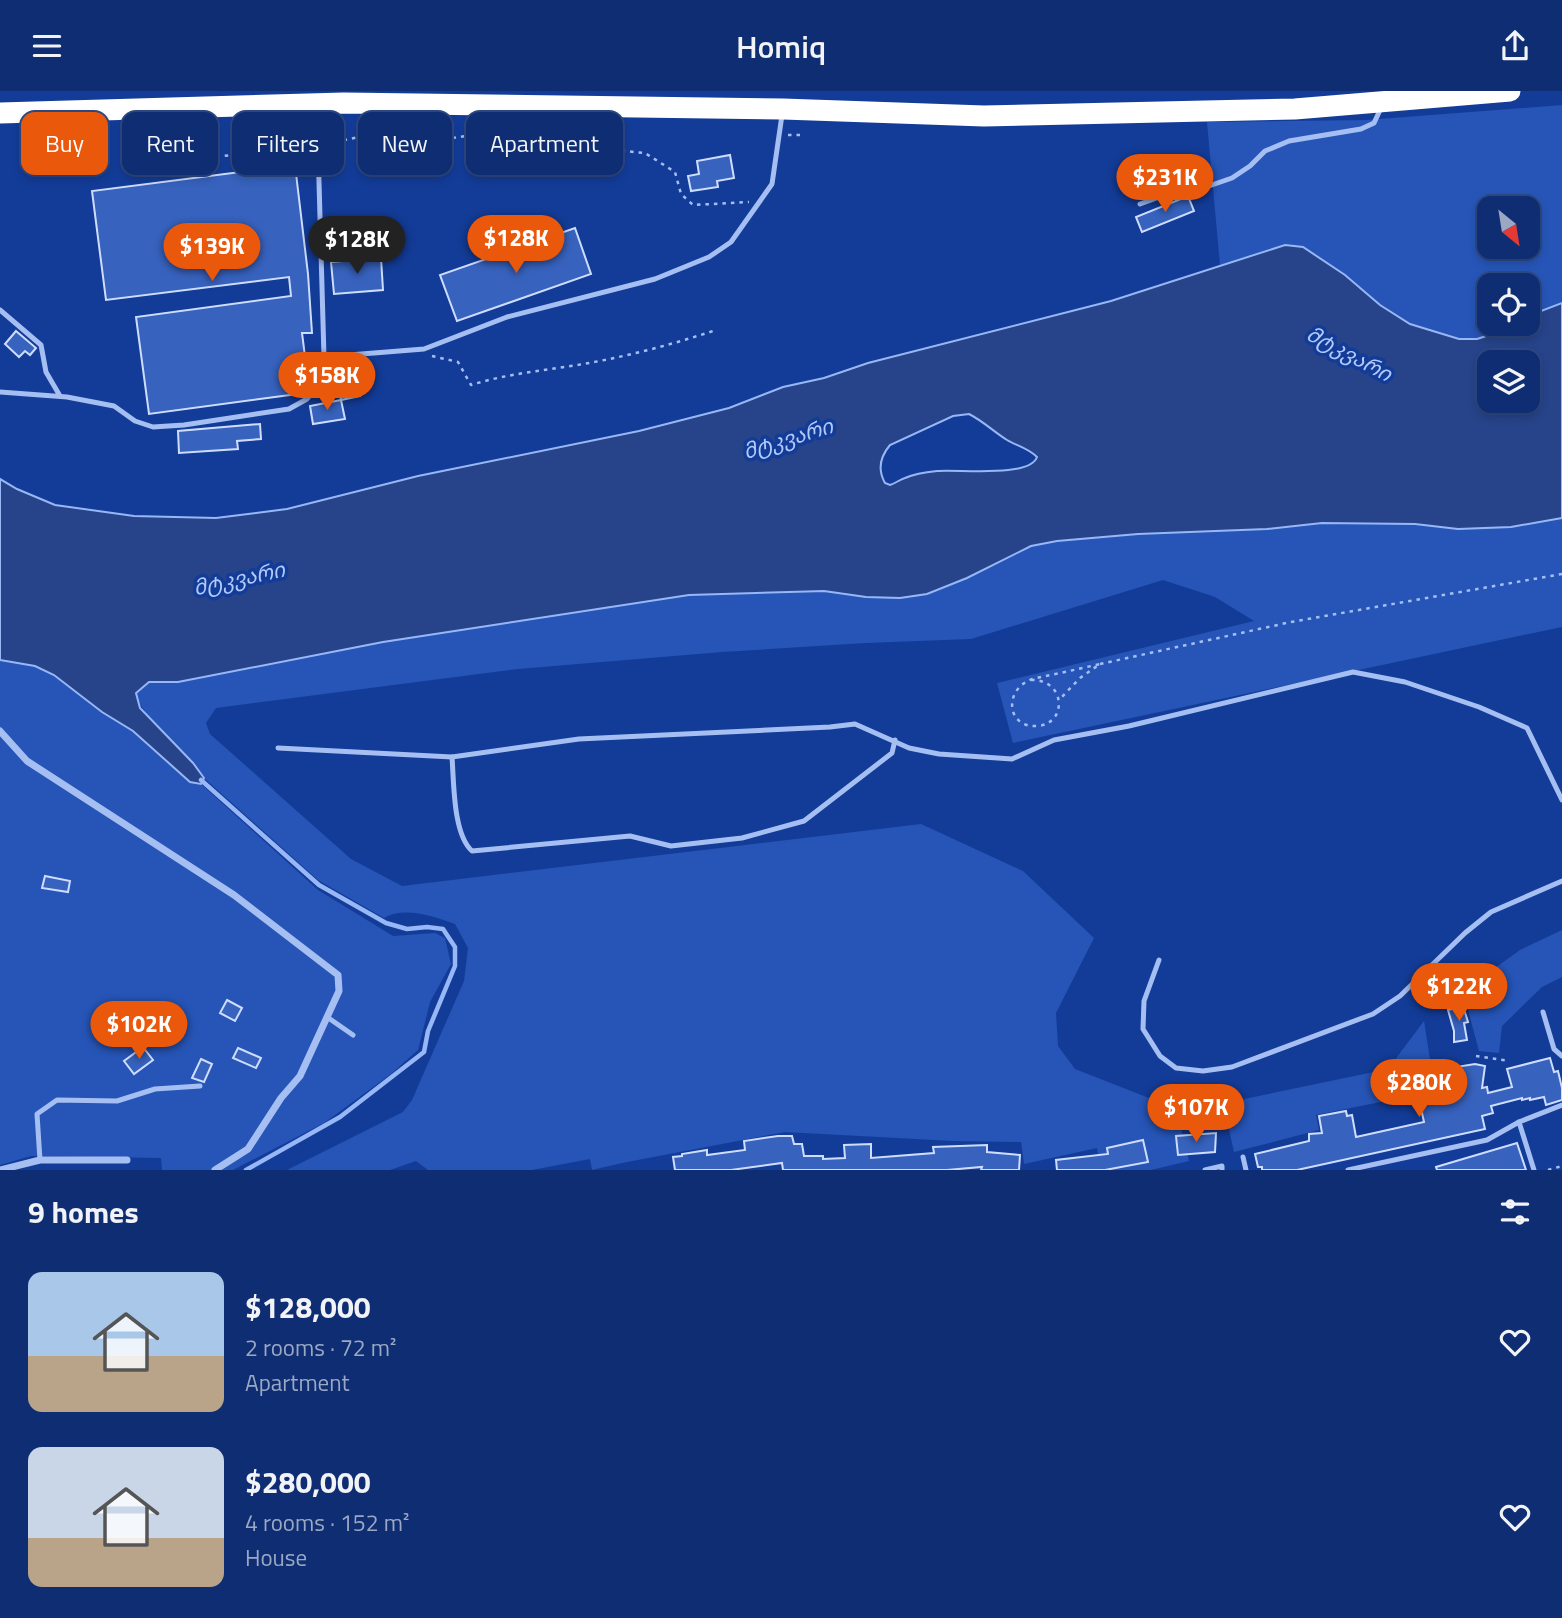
<!DOCTYPE html>
<meta charset="utf-8">
<style>
body{margin:0;font-family:"Titillium Web","Noto Sans Georgian",sans-serif;background:#173577;color:#f1f3f6;height:100vh;display:flex;flex-direction:column;font-size:26px;white-space:nowrap}
*{box-sizing:border-box;margin:0}
p{font-size:23px;color:#9ba8c4}
.icon{flex:none;width:38px;height:38px;fill:none;stroke:currentColor;stroke-width:2;stroke-linecap:round;stroke-linejoin:round}
.map{position:relative;height:1079px;overflow:hidden}
.sheet{display:flex;flex-direction:column;background:#0e2d72;flex:1}
.sheet>*{flex:none}
.hud{position:absolute;left:21px;top:21px;width:700px;height:63px;display:flex;gap:14px}
.needle{width:46px;rotate:150deg}
.tools{position:absolute;left:1477px;top:105px;display:grid;gap:14px}
.tools a{display:grid;place-items:center;width:63px;height:63px;border-radius:14px;background:#0e2d72;box-shadow:0 4px 10px #0003,0 0 0 2px #2e4984;font-size:35px}
.price{position:absolute;translate:-50% -60px;padding:0 16px;border-radius:24px;background:#ea580c;color:#fff;font-size:23px;line-height:46px;filter:drop-shadow(0 2px 4px #0008)}
.price::after{content:'';position:absolute;left:50%;top:42px;width:21px;height:16px;margin-left:-10px;background:inherit;clip-path:polygon(0 0,100% 0,50% 100%)}
.price.current{background:#222;color:#fff}
ul{padding:0;list-style:none}
li{display:flex;align-items:center;gap:21px;height:175px;padding:0 28px}
li span{display:grid;place-items:center;flex:none;width:196px;height:140px;border-radius:14px;color:#555}
li>.icon{margin-inline-start:auto}
span .icon{width:84px;height:84px;fill:#fffc;stroke-width:1}
li b{font-size:30px}
h2{display:flex;justify-content:space-between;align-items:center;height:84px;padding:0 28px;font-size:30px}
.chip{padding:0 24px;border-radius:14px;background:#0e2d72;box-shadow:0 4px 10px #0003,0 0 0 2px #2e4984;font-size:24px;line-height:63px}
.chip.current{background:#ea580c;color:#fff}
header{display:flex;justify-content:space-between;align-items:center;height:91px;padding:0 28px;background:#0e2d72;font-size:32px;font-weight:600}
.map>svg:first-child{display:block}
.green{fill:#2655b7;fill-rule:evenodd}
.water{fill:#27448a;stroke:#98b7f6;stroke-width:2;fill-rule:evenodd}
.lines{fill:none;stroke-linecap:round;stroke-linejoin:round}
.stream{stroke:#98b7f6;stroke-width:4.5}
.building{fill:#3762be;stroke:#ceddfd;stroke-width:2}
.path{stroke:#a6bff3;stroke-width:2.5;stroke-dasharray:3.5 5;stroke-linecap:butt}
.lane{stroke:#a6bff3;stroke-width:5}
.street{stroke:#a6bff3;stroke-width:7}
.highway{stroke:#fff;stroke-width:21}
.labels{text-anchor:middle;stroke-width:7;stroke-linejoin:round;paint-order:stroke}
.water-label{font-size:21px;font-style:italic;fill:#b2cafa;stroke:#133c98}
</style>
<header><svg class="icon" aria-label="menu" viewBox="0 0 24 24"><path d="M4 6h16M4 12h16M4 18h16"/></svg>Homiq<svg class="icon" aria-label="share" viewBox="0 0 24 24"><path d="M12 15V3M7 8l5-5 5 5M5 13v7h14v-7"/></svg></header>
<div class="map">
<svg width="1562" height="1079" viewBox="0 0 1562 1079">
<rect width="100%" height="100%" fill="#133c98"/>
<g class="green">
<path d="M1562,14V212L1528,225V194H1489V233H1513L1499,241L1477,248H1459L1410,233L1285,154L1220,174L1207,31L1366,29ZM1489,117H1528V156H1489Z"/>
<path d="M1562,427V536L1013,652L997,592L1254,530L1215,506L1163,489L971,548L866,552L722,561L518,578L216,617L206,632L210,643L351,768L402,795L921,733L1023,780L1094,847L1056,922L1058,955L1075,978L1149,1007L1167,1024L1388,978L1424,930L1435,1000L1316,1024L1319,1039L1234,1061L1227,1030L1181,1038L1189,1070L1151,1079H1101L1097,1057L1024,1073L1021,1051L953,1050L785,1041L622,1072L592,1079L590,1068L532,1079H428L416,1070L390,1079H287L403,1021L412,1009L464,890L468,857L455,833C433,825 404,815 384,827L318,789L204,687C185,659 145,634 136,602L149,591H179L383,551L689,504L824,500L866,506L900,507L967,487L1031,455L1057,450L1138,443L1267,438L1322,432L1415,433L1458,438L1511,436Z"/>
<path d="M0,569L35,575L54,584L102,621L133,640L190,691L201,693L318,799L393,845L435,842L445,847L451,873L430,911L418,959L391,983L324,1032L233,1079H162L161,1067L31,1065L0,1074Z"/>
<path d="M1562,839V886L1542,896L1502,935L1499,962L1479,960L1463,900L1520,859Z"/>
</g>
<path class="water" d="M1285,154L1303,156L1345,184L1380,214L1410,233L1459,248H1477L1499,241L1513,233H1528V225L1562,212V427L1511,436L1458,438L1415,433L1322,432L1267,438L1138,443L1057,450L1031,455L967,487L927,503L900,507L866,506L824,500L689,504L383,551L178,591H149L136,602L140,617L193,672L204,687L201,693L190,691L133,640L102,621L54,584L35,575L0,569V388L17,398L55,414L134,425L216,427L287,418L418,385L639,340L729,317L783,296L824,287L868,272L1111,210ZM1489,271H1528V310H1489ZM969,323C983,330 994,341 1007,349C1017,355 1028,357 1037,366C1030,387 958,378 937,380C927,381 914,383 905,387C899,389 896,392 890,394L885,392C877,378 880,366 890,354L953,325Z"/>
<g class="lines">
<path class="stream" d="M201,689L319,794L386,832L407,838L427,836L443,838L455,856V875L428,940L424,961L340,1026L246,1079"/>
</g>
<g class="building">
<path d="M730,64L734,87L717,90L718,96L691,100L688,85L699,83L697,70Z"/>
<path d="M295,74L308,183L312,242H302L309,297L305,302L149,323L136,226L291,205L289,186L106,209L92,100Z"/>
<path d="M1188,105L1194,120L1142,141L1136,126Z"/>
<path d="M575,137L591,183L457,230L440,184Z"/>
<path d="M381,167L383,199L334,203L331,171Z"/>
<path d="M16,240L36,257L30,264L25,260L19,266L5,253Z"/>
<path d="M355,279L360,305L341,309L336,283Z"/>
<path d="M341,309L345,328L313,333L310,315Z"/>
<path d="M260,333L261,348L237,350L238,358L179,362L178,340Z"/>
<path d="M45,785L70,790L68,801L42,797Z"/>
<path d="M227,909L242,917L235,930L220,922Z"/>
<path d="M1463,915L1468,931L1464,932L1467,949L1454,951V940L1448,919Z"/>
<path d="M143,956L153,969L134,983L124,970Z"/>
<path d="M238,957L261,967L256,977L233,967Z"/>
<path d="M1550,967L1554,981L1558,980L1562,997V1009L1546,1014L1544,1006L1530,1009V1007L1522,1009V1007L1491,1015L1493,1022L1482,1025L1485,1038L1297,1079H1262V1076H1258L1255,1063L1309,1050V1043L1322,1042L1319,1025L1346,1020L1347,1025L1352,1024L1356,1046L1424,1031L1420,1013L1451,1004L1450,999L1457,998L1455,992L1459,991L1456,976L1475,973L1485,975L1482,997L1487,996L1488,1002L1512,996L1507,978Z"/>
<path d="M201,968L212,973L204,991L192,987Z"/>
<path d="M1216,1042L1215,1061L1178,1064L1176,1045Z"/>
<path d="M778,1045H792L794,1053H802L804,1065H823V1068L845,1067L844,1054L871,1053V1067L934,1062L933,1056L987,1054V1061L1020,1064L1019,1079H981L982,1076L947,1079H783L782,1072L731,1079H675L673,1066L682,1065V1063L707,1059V1064L745,1059L744,1050Z"/>
<path d="M1143,1049L1148,1071L1105,1079H1057L1056,1069L1108,1063L1107,1057Z"/>
<path d="M1517,1052L1526,1079H1437L1436,1076Z"/>
</g>
<g class="lines">
<g class="path">
<path d="M788,44H805"/>
<path d="M437,49L438,40"/>
<path d="M327,53L381,41L437,49L466,45L645,62L675,81L681,103L693,114L749,111"/>
<path d="M174,70L310,56"/>
<path d="M432,265L458,271L471,294C509,282 550,279 589,272C632,264 674,253 716,239"/>
<path d="M1100,573L1291,531L1562,483"/>
<path d="M1031,589C1066,588 1068,633 1037,635C1005,637 1003,595 1036,587C1057,583 1078,578 1100,573L1080,587L1059,609"/>
<path d="M1476,965L1509,970"/>
<path d="M1548,1079L1562,1075"/>
</g>
<g class="lane">
<path d="M1140,113L1187,96H1206L1232,87L1250,75L1265,60L1289,50L1361,38L1374,32L1381,17"/>
<path d="M0,219L41,254L46,281L60,305"/>
<path d="M324,266L424,258L507,226L655,188L709,166L731,151L772,93L782,24"/>
<path d="M0,301L67,306L114,315L135,330L153,336L184,334L289,318L307,308L316,297L324,266L318,56"/>
<path d="M278,657L452,666L579,648L830,636L855,633L909,657L939,663L1012,668L1054,649L1129,635L1353,581L1405,591L1479,616L1527,637L1562,709"/>
<path d="M452,666C454,692 453,743 472,760L630,745L671,755L742,747L804,730L892,662L895,649"/>
<path d="M1159,869L1144,910L1143,938L1160,965L1176,977L1203,980L1232,976L1373,923L1400,905L1465,842L1491,821L1562,790"/>
<path d="M1543,921L1554,958L1562,965"/>
<path d="M327,926L353,944"/>
<path d="M1519,1031L1534,1079"/>
<path d="M1243,1066L1246,1079"/>
<path d="M40,1069L37,1023L57,1009L117,1010L155,998L200,995"/>
<path d="M1205,1079L1222,1075V1079"/>
<path d="M1348,1079L1487,1049L1519,1031L1562,1014"/>
</g>
<g class="street">
<path d="M0,640L27,670L234,804L338,884L339,900L300,985L281,1007L248,1058L215,1079"/>
<path d="M0,1079L40,1069H127"/>
</g>
<path class="highway" d="M0,22L344,12L783,18L984,25L1295,18L1510,0"/>
</g>
<g class="labels">
<g class="water-label">
<text transform="translate(1349 263) rotate(28)" y="7">მტკვარი</text>
<text transform="translate(788 348) rotate(-17)" y="7">მტკვარი</text>
<text transform="translate(239 488) rotate(-12)" y="7">მტკვარი</text>
</g>
</g>
</svg>
<div class="tools">
<a><svg class="needle" viewBox="-14 -14 28 28"><path d="M0-13l5 13h-10z" fill="#e53935"/><path d="M0 13l5-13h-10z" fill="#9ba8c4"/></svg></a>
<a><svg class="icon" aria-label="locate" viewBox="0 0 24 24"><circle cx="12" cy="12" r="6"/><path d="M12 2v4M12 18v4M2 12h4M18 12h4"/></svg></a>
<a><svg class="icon" aria-label="layers" viewBox="0 0 24 24"><path d="M12 4l9 5-9 5-9-5zM3 14l9 5 9-5"/></svg></a>
</div>
<b class="price" style="left:1165px;top:123px">$231K</b>
<b class="price" style="left:516px;top:184px">$128K</b>
<b class="price current" style="left:357px;top:185px">$128K</b>
<b class="price" style="left:212px;top:192px">$139K</b>
<b class="price" style="left:327px;top:321px">$158K</b>
<b class="price" style="left:1459px;top:932px">$122K</b>
<b class="price" style="left:139px;top:970px">$102K</b>
<b class="price" style="left:1419px;top:1028px">$280K</b>
<b class="price" style="left:1196px;top:1053px">$107K</b>
<div class="hud">
<a class="chip current">Buy</a>
<a class="chip">Rent</a>
<a class="chip">Filters</a>
<a class="chip">New</a>
<a class="chip">Apartment</a>
</div>
</div>
<section class="sheet">
<h2>9 homes<svg class="icon" aria-label="filters" viewBox="0 0 24 24"><path d="M4 7h16M4 17h16"/><circle cx="9" cy="7" r="2"/><circle cx="15" cy="17" r="2"/></svg></h2>
<ul>
<li><span style="background:linear-gradient(#a9c7e8 60%,#b9a48a 0)"><svg class="icon" aria-label="home" viewBox="0 0 24 24"><path d="M3 11l9-7 9 7M6 9v11h12V9"/></svg></span><div><b>$128,000</b><p>2 rooms · 72 m²</p><p>Apartment</p></div><svg class="icon" aria-label="heart" viewBox="0 0 24 24"><path d="M12 20l-8-8c-3-5 5-10 8-4 3-6 11-1 8 4z"/></svg></li>
<li><span style="background:linear-gradient(#c9d6e8 65%,#b9a48a 0)"><svg class="icon" aria-label="home" viewBox="0 0 24 24"><path d="M3 11l9-7 9 7M6 9v11h12V9"/></svg></span><div><b>$280,000</b><p>4 rooms · 152 m²</p><p>House</p></div><svg class="icon" aria-label="heart" viewBox="0 0 24 24"><path d="M12 20l-8-8c-3-5 5-10 8-4 3-6 11-1 8 4z"/></svg></li>
</ul>
</section>
